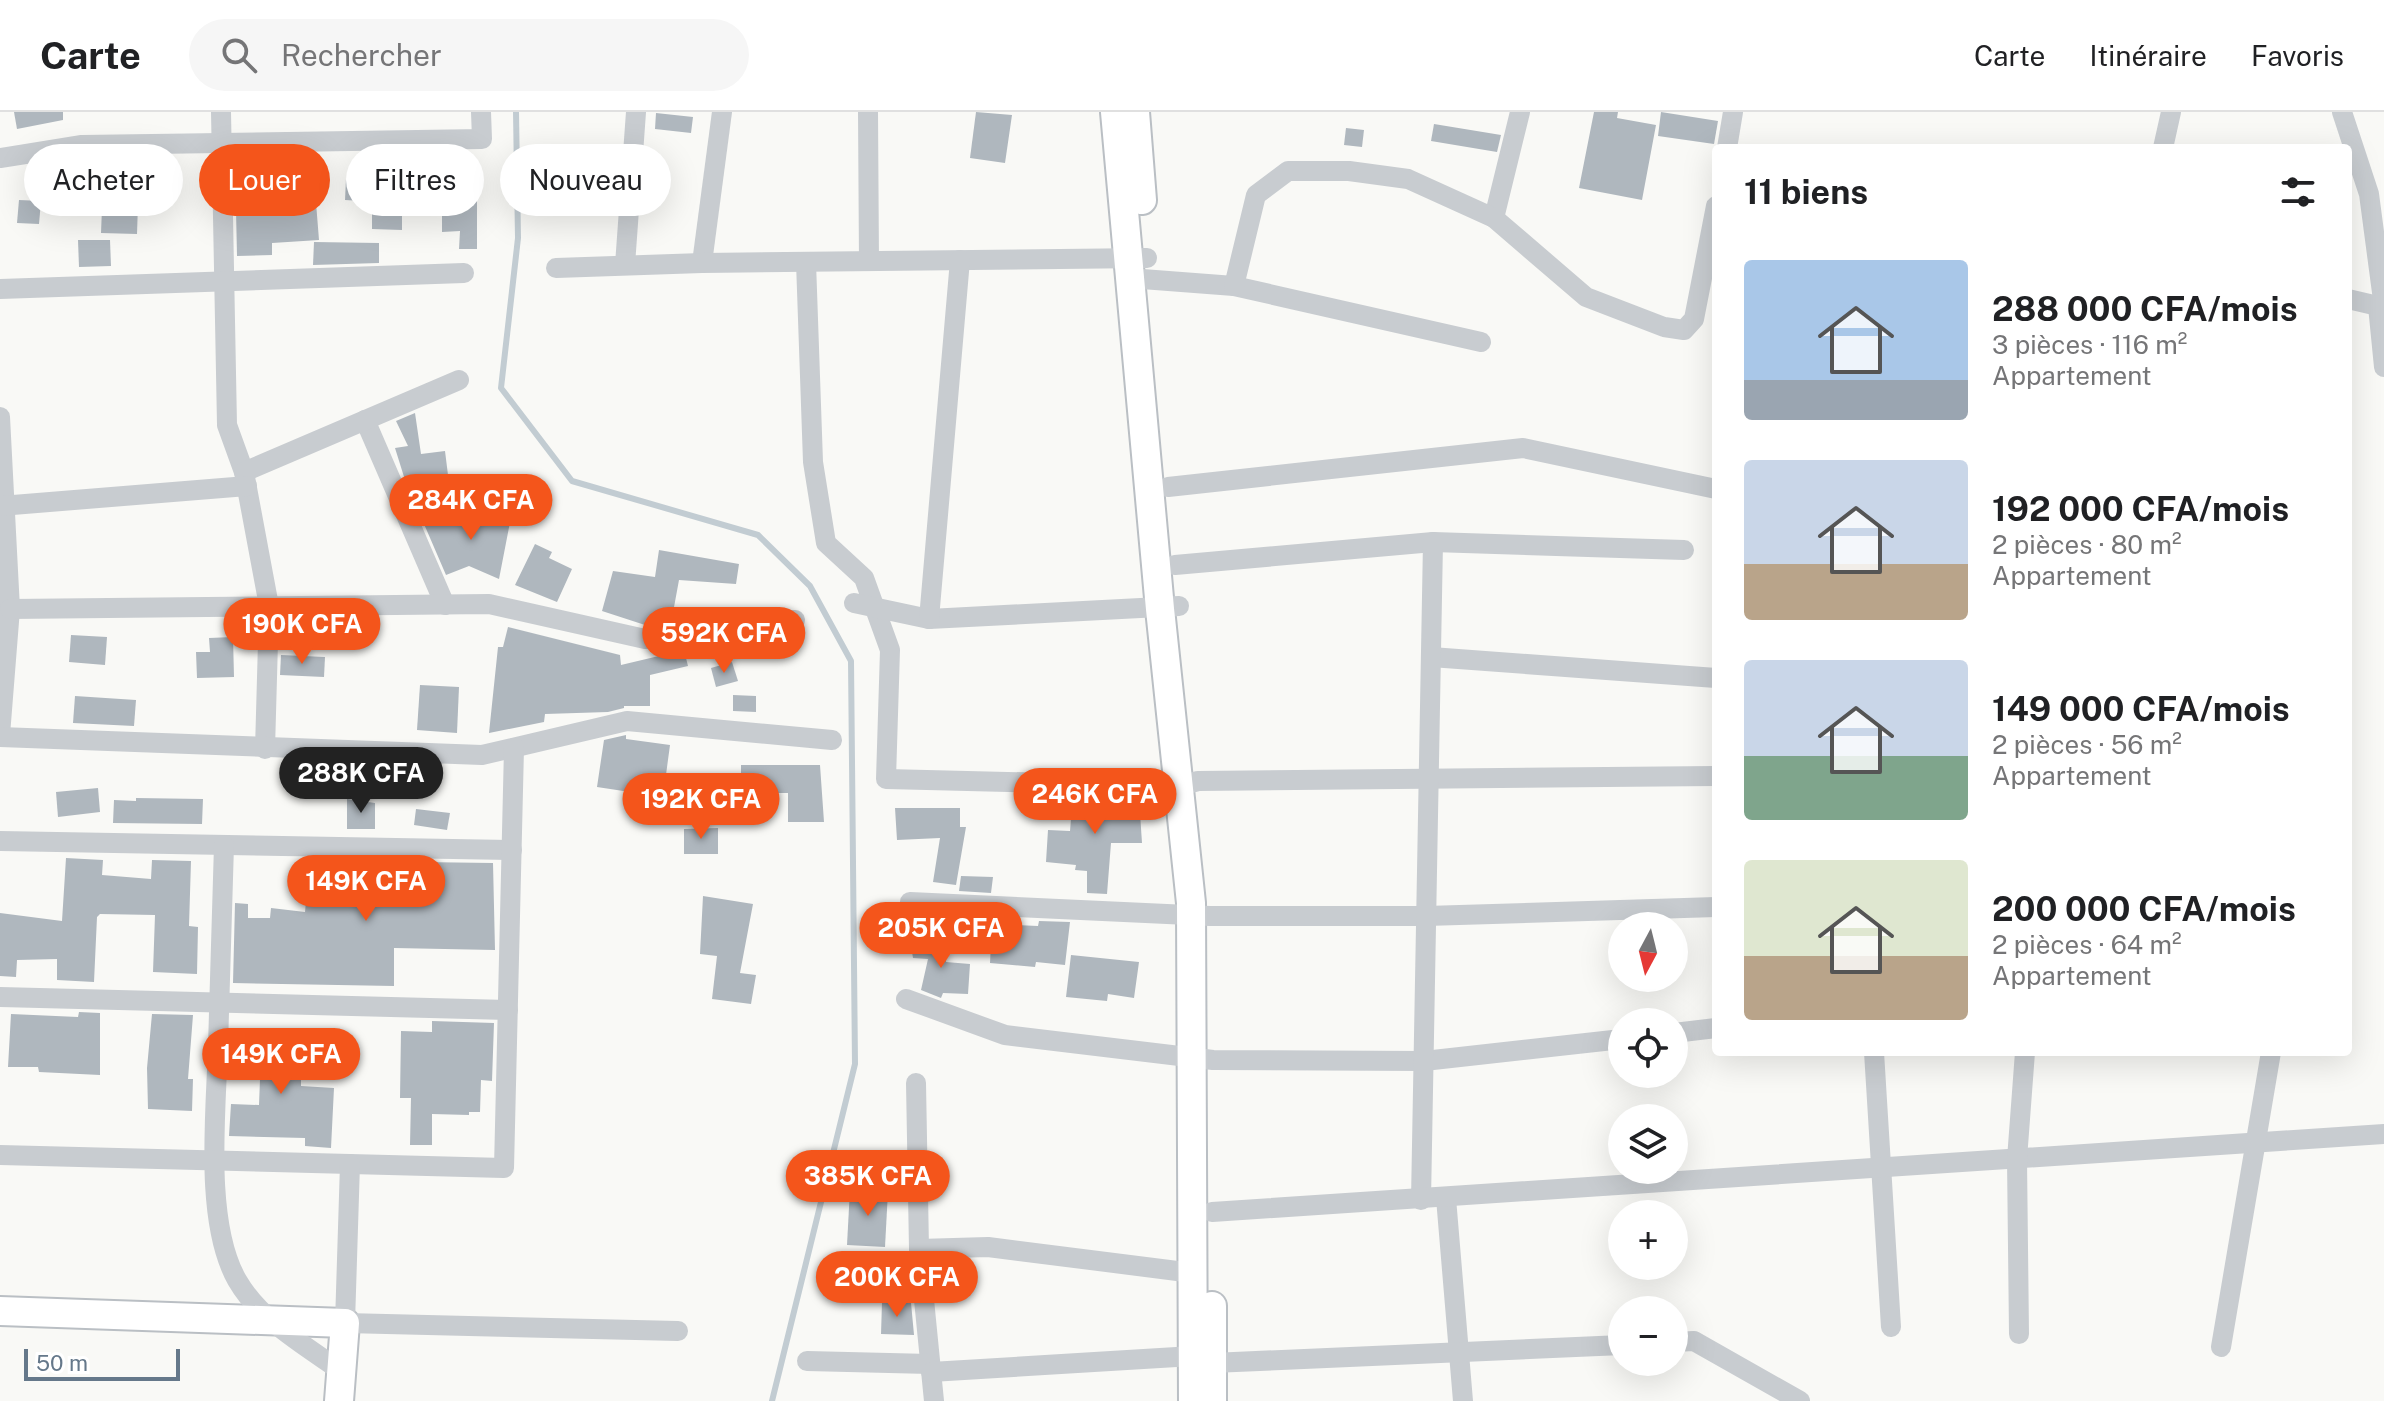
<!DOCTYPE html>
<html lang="fr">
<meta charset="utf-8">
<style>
body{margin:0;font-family:"Public Sans",sans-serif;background:#f6f6f6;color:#202124;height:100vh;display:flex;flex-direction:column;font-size:30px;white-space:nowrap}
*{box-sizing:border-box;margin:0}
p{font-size:26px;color:#757577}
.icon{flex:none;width:44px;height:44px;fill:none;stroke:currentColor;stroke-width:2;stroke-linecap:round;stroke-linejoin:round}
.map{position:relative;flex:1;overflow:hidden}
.sheet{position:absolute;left:1712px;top:32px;width:640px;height:912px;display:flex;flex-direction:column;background:#fff;border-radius:8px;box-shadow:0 8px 32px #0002}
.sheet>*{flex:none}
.top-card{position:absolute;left:24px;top:32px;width:760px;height:72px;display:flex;gap:16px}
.needle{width:52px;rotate:187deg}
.tools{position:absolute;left:1608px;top:800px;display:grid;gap:16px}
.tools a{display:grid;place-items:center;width:80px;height:80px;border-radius:50%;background:#fff;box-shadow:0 8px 32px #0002;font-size:40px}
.scale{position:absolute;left:24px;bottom:20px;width:156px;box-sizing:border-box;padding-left:8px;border:4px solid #65788a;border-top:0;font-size:22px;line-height:28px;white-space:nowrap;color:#65788a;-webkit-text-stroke:6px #fff;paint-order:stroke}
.price{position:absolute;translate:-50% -68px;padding:0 18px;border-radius:28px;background:#f4551b;color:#fff;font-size:26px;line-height:52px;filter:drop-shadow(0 2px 4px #0008)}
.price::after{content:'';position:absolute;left:50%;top:48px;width:24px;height:18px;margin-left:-12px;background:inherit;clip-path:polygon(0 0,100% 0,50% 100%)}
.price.current{background:#222;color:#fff}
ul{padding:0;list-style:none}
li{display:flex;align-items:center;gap:24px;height:200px;padding:0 32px}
li span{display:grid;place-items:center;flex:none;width:224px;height:160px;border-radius:8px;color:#555}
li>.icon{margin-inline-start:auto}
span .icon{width:96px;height:96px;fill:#fffc;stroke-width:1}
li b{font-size:34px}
h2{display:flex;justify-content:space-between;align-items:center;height:96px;padding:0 32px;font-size:34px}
.pill{padding:0 28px;border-radius:36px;background:#fff;box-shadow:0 8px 32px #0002;font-size:28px;line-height:72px}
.pill.current{background:#f4551b;color:#fff}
header{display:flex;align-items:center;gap:48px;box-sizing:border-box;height:112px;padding:0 40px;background:#fff;border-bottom:2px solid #e0e0e0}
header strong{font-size:38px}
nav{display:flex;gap:44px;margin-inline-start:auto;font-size:28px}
.search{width:560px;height:72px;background:#f6f6f6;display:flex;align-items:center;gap:20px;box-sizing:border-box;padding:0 28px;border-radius:44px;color:#757577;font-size:30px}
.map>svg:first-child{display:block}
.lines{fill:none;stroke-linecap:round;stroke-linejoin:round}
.stream{stroke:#c2ccd2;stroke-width:6}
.building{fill:#afb7be}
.secondary-casing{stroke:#babfc4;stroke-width:32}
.street{stroke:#c8ccd0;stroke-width:20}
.secondary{stroke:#fff;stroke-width:28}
</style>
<header>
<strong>Carte</strong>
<div class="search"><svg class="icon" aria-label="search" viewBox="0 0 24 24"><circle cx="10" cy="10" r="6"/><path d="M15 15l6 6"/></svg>Rechercher</div>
<nav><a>Carte</a><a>Itinéraire</a><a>Favoris</a></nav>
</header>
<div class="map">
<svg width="2384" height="1289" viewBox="0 0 2384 1289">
<rect width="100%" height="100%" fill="#f9f9f6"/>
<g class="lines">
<path class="stream" d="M516,0L518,126L501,276L572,369L758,423L810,474L851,549L855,952L772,1289"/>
</g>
<g class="building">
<path d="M14,0H63V8L17,17Z"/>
<path d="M976,0L1012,3L1005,51L970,46Z"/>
<path d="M1594,0H1618L1617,6L1656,13L1642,88L1579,76Z"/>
<path d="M1661,0L1718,9L1714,32L1658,24Z"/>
<path d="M656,1L693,5L691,21L655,17Z"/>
<path d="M1434,12L1501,23L1497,40L1431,29Z"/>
<path d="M1346,16L1364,18L1362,35L1344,33Z"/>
<path d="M258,46H275L274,78H315L319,128L272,131V143L237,144L236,98L255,97Z"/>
<path d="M142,50H159L160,92H138L137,122L101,121L102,96L114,97V69L142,70Z"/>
<path d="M346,67L363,68L362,89L345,88Z"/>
<path d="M396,70H431V89L396,90Z"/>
<path d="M465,71L477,72V137H459L460,119L442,120V90L463,91Z"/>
<path d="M19,88L41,89L39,112L17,111Z"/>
<path d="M372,94H402V118L372,117Z"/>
<path d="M78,128H110L111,154L79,155Z"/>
<path d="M314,130L379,131V151L313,153Z"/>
<path d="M415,301L421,342L445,339L448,363L405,368L395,336L408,334L396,309Z"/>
<path d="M486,395L512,400L499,467L469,454L446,463L421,405L483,414Z"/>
<path d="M535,432L552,440L549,446L572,457L557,490L515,473Z"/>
<path d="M659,438L739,452L736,472L679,468L672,506L645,513L602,499L613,459L655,465Z"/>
<path d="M508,515L620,543L621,553L684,538L688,554L650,563V594H624V596L608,600L545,602L544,610L489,621L498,535H503Z"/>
<path d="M71,523L107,525L105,553L69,550Z"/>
<path d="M233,525L234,565L197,566L196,540H210L209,526Z"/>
<path d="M281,543L325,545L324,565L280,563Z"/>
<path d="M732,550L738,569L716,575L711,556Z"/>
<path d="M420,573L459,575L457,621L417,618Z"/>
<path d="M733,583L756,584V600L733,599Z"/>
<path d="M75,584L136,588L134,614L73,611Z"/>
<path d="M626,623V627L670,633L663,685L597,675L604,628Z"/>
<path d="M741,653H820L824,710H788V681H741Z"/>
<path d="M98,676L100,700L58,705L56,680Z"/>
<path d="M1073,684L1139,686L1142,731H1111L1107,782L1087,781V759L1075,758L1076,753L1046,750L1048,718L1070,719Z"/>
<path d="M136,686L203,687L202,712L113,711L114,688L136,689Z"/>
<path d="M347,687L375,691V717H347Z"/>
<path d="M895,696H960V715H966L956,773L933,770L940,726L897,728Z"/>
<path d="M416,697L450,701L447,718L414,713Z"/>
<path d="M718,716V742H684V717Z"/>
<path d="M66,746L103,748L102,763L151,767L152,748L191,749L189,814L198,815L197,862L153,860L155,803L100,802L97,805L94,870L57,868V847L17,848L16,865L0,864V801L62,809Z"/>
<path d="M310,747L420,753V750L493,751L495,838L394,836V874L233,871L235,791L248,792V806H270L271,796L305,800Z"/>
<path d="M961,764L993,765L991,781L959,779Z"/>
<path d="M703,784L753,792L740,861L756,863L751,892L712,887L717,844L700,842Z"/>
<path d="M1039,809L1070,810L1065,853L1036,850L1035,855L990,851L992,812L1038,814Z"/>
<path d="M910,828L947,833L946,850L970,852L968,882L943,881L941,886L921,878L928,847L913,846Z"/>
<path d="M1071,843L1139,850L1134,886L1108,882L1107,889L1066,885Z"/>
<path d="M79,900L100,901V963L39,960L38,955H8L11,902L78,905Z"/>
<path d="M152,902L193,903L188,967H193L192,999L148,997L147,956Z"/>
<path d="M432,909L494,911L492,969L481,968L480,1000H469V1003L432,1002V1033H410L411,986H400L401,919L432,920Z"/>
<path d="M231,918L287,920L285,960H301V974L334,976L331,1036L305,1034V1026L229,1024L231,992L259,993L261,942L231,941Z"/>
<path d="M850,1077L888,1079L885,1135L847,1133Z"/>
<path d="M882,1190L911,1191L914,1223L881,1222Z"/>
</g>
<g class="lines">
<g class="secondary-casing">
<g id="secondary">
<path d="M1115,0L1160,497L1191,791L1193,1289"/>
<path d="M1135,0L1142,88"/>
<path d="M0,1199L345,1211L339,1289"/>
<path d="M1212,1289V1194"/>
</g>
</g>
<g class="street">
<path d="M221,0L227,313L244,360L269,494L265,637"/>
<path d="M868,0L869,149"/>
<path d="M2342,0L2369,82L2383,188"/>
<path d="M1727,36L1733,0"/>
<path d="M2163,36L2171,0"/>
<path d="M0,46L82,33L482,27L481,0"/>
<path d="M1494,106L1520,0"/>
<path d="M806,150L813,350L826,431L864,466L890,538L886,667L1180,674L1198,669L1716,664"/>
<path d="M702,151L722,0"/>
<path d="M625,153L636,0"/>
<path d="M556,156L702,151L1147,146"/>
<path d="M1129,166L1234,174L1481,230"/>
<path d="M1234,174L1256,83L1288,59H1349L1408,67L1494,106L1586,185L1664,215L1684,218L1694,207L1716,94"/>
<path d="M0,177L464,161"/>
<path d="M2348,187L2378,194"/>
<path d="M2384,187L2378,194L2384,255"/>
<path d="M0,305L10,497L0,623"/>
<path d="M365,308L445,493"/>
<path d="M244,360L459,268"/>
<path d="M1168,375L1523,336L1716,377"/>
<path d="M0,394L247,374"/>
<path d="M1175,453L1433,430L1684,438"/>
<path d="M854,491L929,507L1179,494"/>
<path d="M10,497L489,492L645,527L795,508"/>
<path d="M929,507L960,148"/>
<path d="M1431,545L1716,566"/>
<path d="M0,625L482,643L627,609L832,628"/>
<path d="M0,729L512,738"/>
<path d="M224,733C222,800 220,867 218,934C216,1000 204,1110 237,1168C260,1208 304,1233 341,1259"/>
<path d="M910,790L1210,804H1426L1716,795"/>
<path d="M0,885L508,898"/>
<path d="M906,887L1005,923L1213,948L1424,949L1622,927"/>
<path d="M1674,921L1716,916"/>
<path d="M1874,940L1891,1215"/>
<path d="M916,971L919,1137L934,1289"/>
<path d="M0,1043L504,1056L514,636"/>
<path d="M350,1052L345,1211L678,1219"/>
<path d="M1446,1086L1463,1289"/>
<path d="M1421,1088L1433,430"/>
<path d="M1212,1100L2384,1022"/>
<path d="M919,1137L988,1135L1193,1161"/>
<path d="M2019,1222L2017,1047L2025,940"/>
<path d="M1674,1230L1694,1229L1800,1289"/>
<path d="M2221,1235L2271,940"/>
<path d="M807,1249L930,1252"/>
<path d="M1212,1251L1622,1233"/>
<path d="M931,1260L1193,1244"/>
</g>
<use href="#secondary" class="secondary"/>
</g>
</svg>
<div class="tools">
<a><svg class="needle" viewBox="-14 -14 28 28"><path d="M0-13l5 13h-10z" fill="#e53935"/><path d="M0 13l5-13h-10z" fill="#757577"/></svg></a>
<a><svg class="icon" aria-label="locate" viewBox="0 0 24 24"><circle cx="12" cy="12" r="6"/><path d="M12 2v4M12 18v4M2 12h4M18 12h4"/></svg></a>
<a><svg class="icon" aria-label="layers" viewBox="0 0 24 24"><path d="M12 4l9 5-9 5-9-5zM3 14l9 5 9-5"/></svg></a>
<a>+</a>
<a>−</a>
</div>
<div class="scale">50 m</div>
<b class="price" style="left:471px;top:430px">284K CFA</b>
<b class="price" style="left:302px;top:554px">190K CFA</b>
<b class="price" style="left:724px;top:563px">592K CFA</b>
<b class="price current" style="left:361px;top:703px">288K CFA</b>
<b class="price" style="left:1095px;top:724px">246K CFA</b>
<b class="price" style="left:701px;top:729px">192K CFA</b>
<b class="price" style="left:366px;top:811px">149K CFA</b>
<b class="price" style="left:941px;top:858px">205K CFA</b>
<b class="price" style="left:281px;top:984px">149K CFA</b>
<b class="price" style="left:868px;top:1106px">385K CFA</b>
<b class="price" style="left:897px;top:1207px">200K CFA</b>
<div class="top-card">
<a class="pill">Acheter</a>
<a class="pill current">Louer</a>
<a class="pill">Filtres</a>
<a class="pill">Nouveau</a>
</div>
<section class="sheet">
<h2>11 biens<svg class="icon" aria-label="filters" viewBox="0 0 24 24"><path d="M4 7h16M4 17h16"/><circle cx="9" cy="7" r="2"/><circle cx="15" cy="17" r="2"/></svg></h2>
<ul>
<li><span style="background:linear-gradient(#a9c7e8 75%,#9aa5b1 0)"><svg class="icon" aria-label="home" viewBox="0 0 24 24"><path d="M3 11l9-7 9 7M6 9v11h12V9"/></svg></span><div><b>288 000 CFA/mois</b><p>3 pièces · 116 m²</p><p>Appartement</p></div></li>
<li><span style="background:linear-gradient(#c9d6e8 65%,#b9a48a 0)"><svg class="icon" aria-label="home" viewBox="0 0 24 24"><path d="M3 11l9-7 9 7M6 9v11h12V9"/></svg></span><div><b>192 000 CFA/mois</b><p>2 pièces · 80 m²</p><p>Appartement</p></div></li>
<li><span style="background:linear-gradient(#c9d6e8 60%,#7fa58c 0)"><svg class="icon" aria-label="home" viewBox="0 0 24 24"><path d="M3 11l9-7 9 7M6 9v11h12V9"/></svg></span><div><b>149 000 CFA/mois</b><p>2 pièces · 56 m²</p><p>Appartement</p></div></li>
<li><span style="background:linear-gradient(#dfe7d0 60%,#b9a48a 0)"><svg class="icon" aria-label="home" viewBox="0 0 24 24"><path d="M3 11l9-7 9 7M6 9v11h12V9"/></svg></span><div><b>200 000 CFA/mois</b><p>2 pièces · 64 m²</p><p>Appartement</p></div></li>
</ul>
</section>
</div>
